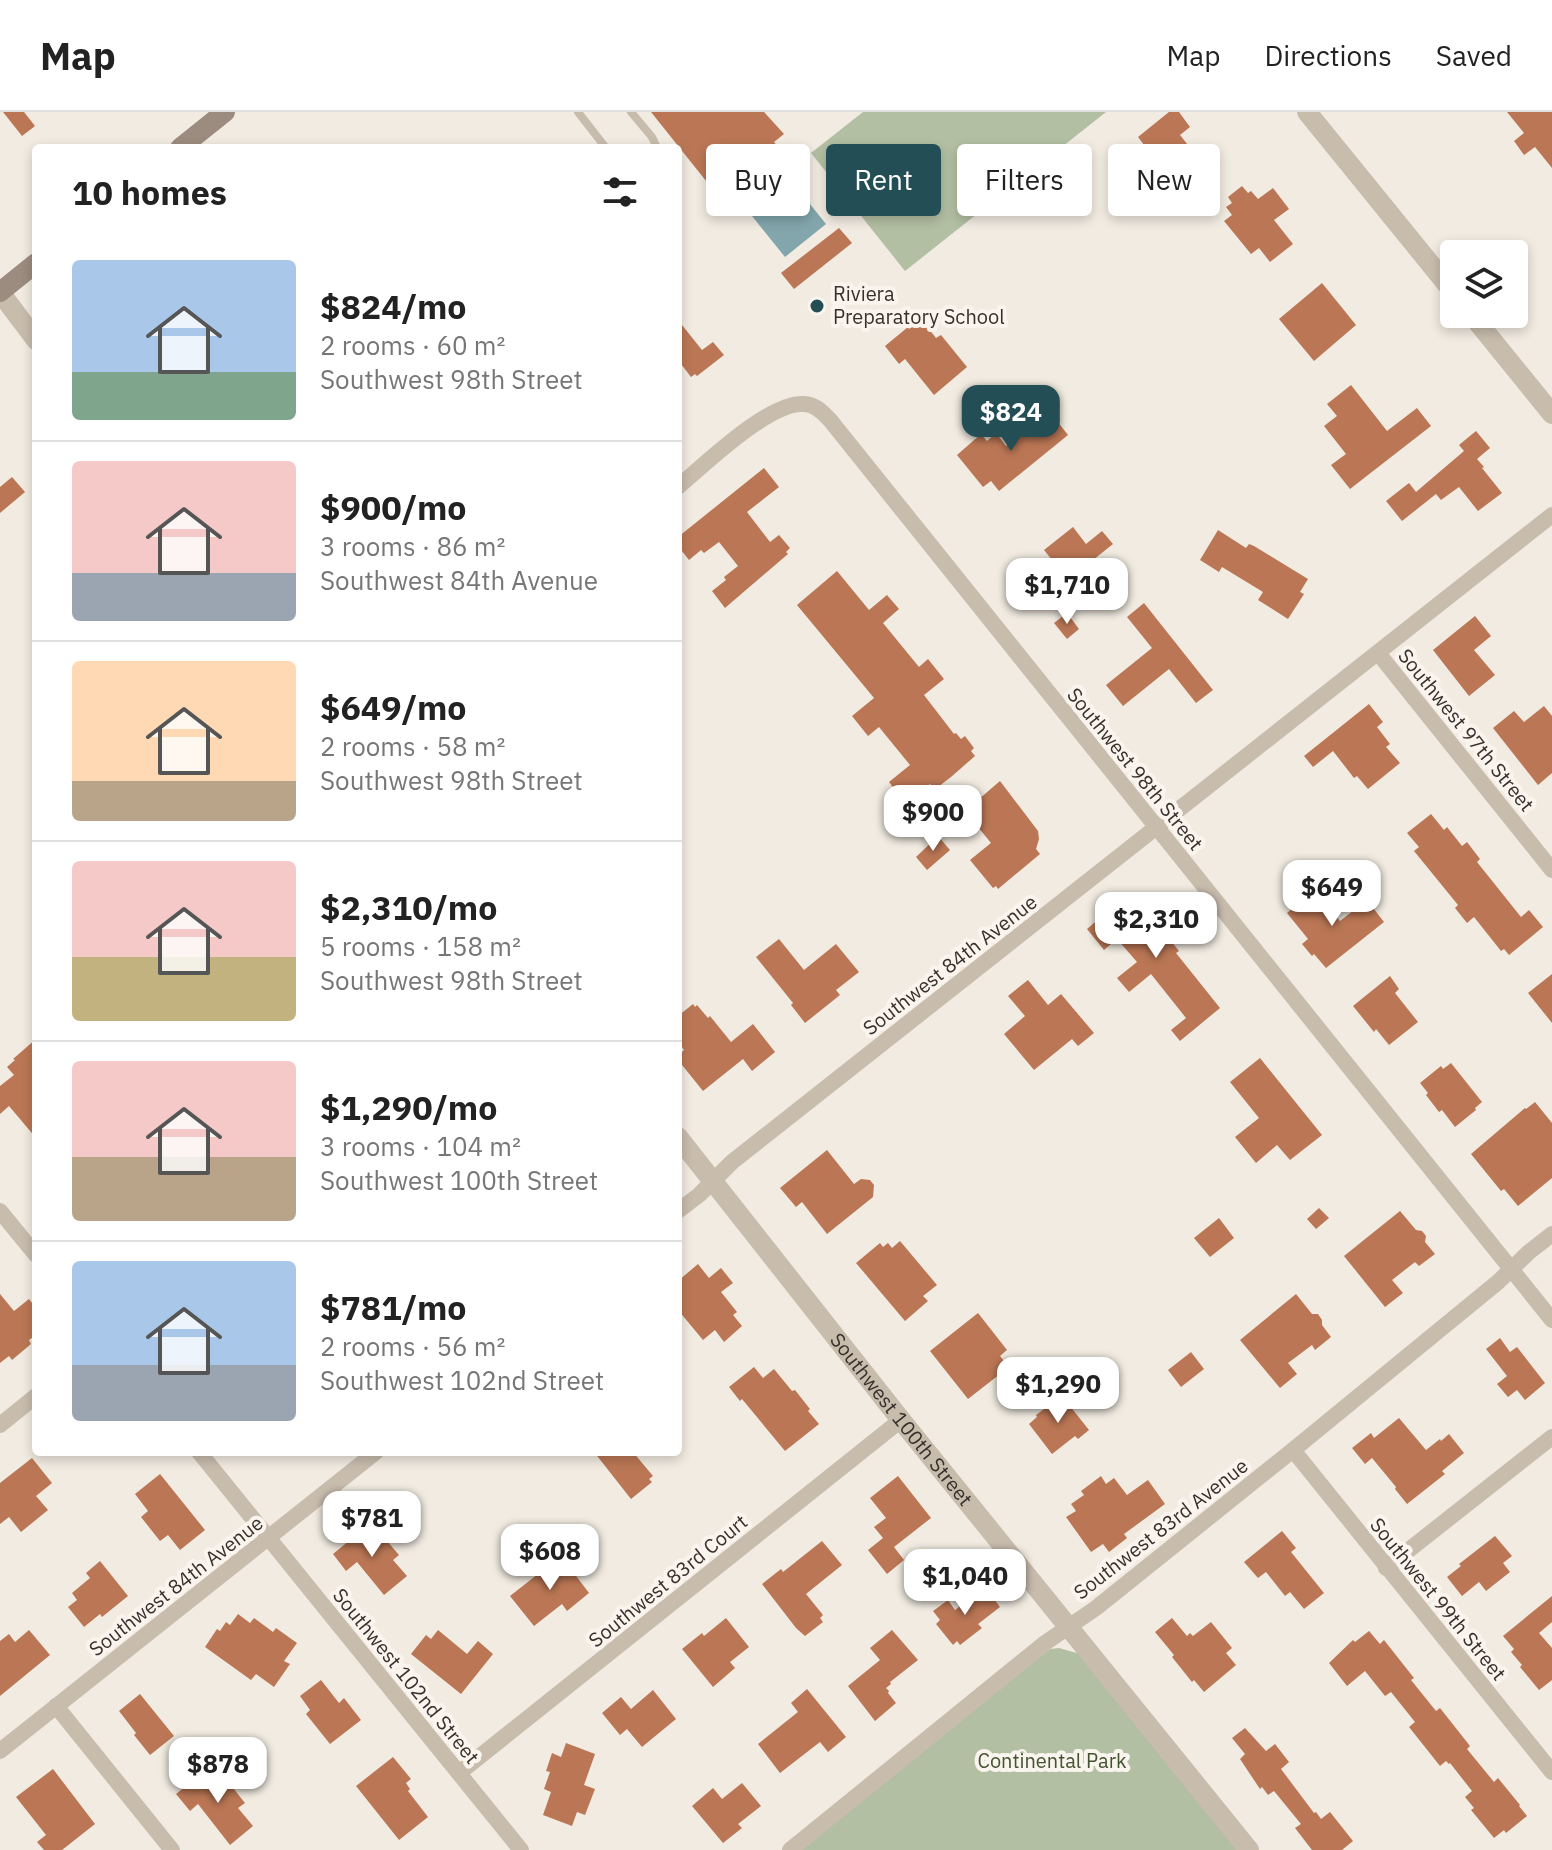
<!DOCTYPE html>
<meta charset="utf-8">
<style>
body{margin:0;font-family:"IBM Plex Sans",sans-serif;background:#f6f6f6;color:#222;height:100vh;display:flex;flex-direction:column;font-size:30px;white-space:nowrap}
*{box-sizing:border-box;margin:0}
p{font-size:26px;color:#767676}
.icon{flex:none;width:44px;height:44px;fill:none;stroke:currentColor;stroke-width:2;stroke-linecap:round;stroke-linejoin:round}
.map{position:relative;flex:1;overflow:hidden}
.sheet{position:absolute;left:32px;top:32px;width:650px;height:1312px;display:flex;flex-direction:column;background:#fff;border-radius:8px;box-shadow:0 4px 12px #0003}
.sheet>*{flex:none}
.top-card{position:absolute;left:706px;top:32px;width:726px;height:72px;display:flex;gap:16px}
.fabs{position:absolute;left:1440px;top:128px;display:grid;gap:16px}
.fabs a{display:grid;place-items:center;width:88px;height:88px;border-radius:8px;background:#fff;box-shadow:0 4px 12px #0003;font-size:40px}
.price{position:absolute;translate:-50% -68px;padding:0 18px;border-radius:16px;background:#fff;color:#222;font-size:26px;line-height:52px;filter:drop-shadow(0 2px 4px #0008)}
.price::after{content:'';position:absolute;left:50%;top:48px;width:24px;height:18px;margin-left:-12px;background:inherit;clip-path:polygon(0 0,100% 0,50% 100%)}
.price.on{background:#244e55;color:#fff}
ul{padding:0;list-style:none}
li{display:flex;align-items:center;gap:24px;height:200px;padding:0 40px}
li+li{border-top:2px solid #e0e0e0}
li span{display:grid;place-items:center;flex:none;width:224px;height:160px;border-radius:8px;color:#555}
li>.icon{margin-inline-start:auto}
span .icon{width:96px;height:96px;fill:#fffc;stroke-width:1}
li b{font-size:34px}
h2{display:flex;justify-content:space-between;align-items:center;height:96px;padding:0 40px;font-size:34px}
.pill{padding:0 28px;border-radius:8px;background:#fff;box-shadow:0 4px 12px #0003;font-size:28px;line-height:72px}
.pill.on{background:#244e55;color:#fff}
header{display:flex;align-items:center;gap:48px;box-sizing:border-box;height:112px;padding:0 40px;background:#fff;border-bottom:2px solid #e0e0e0}
header strong{font-size:38px}
nav{display:flex;gap:44px;margin-inline-start:auto;font-size:28px}
.map>svg:first-child{display:block}
.green{fill:#b2bfa2}
.water{fill:#82a6ac}
.building{fill:#b75}
.lines{fill:none;stroke-linecap:round;stroke-linejoin:round}
.service{stroke:#c8bcad;stroke-width:8}
.minor{stroke:#c8bcad;stroke-width:16}
.tertiary{stroke:#c8bcad;stroke-width:20}
.secondary{stroke:#9c8c7f;stroke-width:20}
.poi-dot{fill:#244e55;stroke:#f9f4ed;stroke-width:3}
.labels{text-anchor:middle;stroke-width:8;stroke-linejoin:round;paint-order:stroke}
.poi-label{font-size:20px;fill:#38302b;stroke:#f9f4ed;text-anchor:start}
.street-label{font-size:20px;fill:#38302b;stroke:#f9f4ed}
.park-label{font-size:20px;fill:#445431;stroke:#f9f4ed}
</style>
<header>
<strong>Map</strong>
<nav><a>Map</a><a>Directions</a><a>Saved</a></nav>
</header>
<div class="map">
<svg width="1552" height="1738" viewBox="0 0 1552 1738">
<rect width="100%" height="100%" fill="#f1ebe1"/>
<g class="green">
<path d="M863,0H1106L905,159L811,41Z"/>
<path d="M1059,1536L1080,1542L1237,1738H801L1035,1549L1050,1537Z"/>
</g>
<path class="water" d="M785,61L826,112L785,145L744,94Z"/>
<g class="building">
<path d="M3,0H24L35,14L22,24Z"/>
<path d="M651,0H764L784,22L774,30L791,51L730,99Z"/>
<path d="M1169,0H1179L1190,15L1180,23L1207,57L1158,95L1141,74L1162,57L1138,25Z"/>
<path d="M1507,0H1552V56L1535,35L1524,43L1514,29L1524,21Z"/>
<path d="M1242,74L1248,81L1251,79L1258,87L1273,76L1289,97L1274,108L1293,132L1270,150L1259,136L1251,142L1224,109L1232,103L1226,95L1232,91L1228,85Z"/>
<path d="M839,116L852,131L794,177L781,161Z"/>
<path d="M1322,171L1356,213L1314,249L1279,207Z"/>
<path d="M921,207L936,226L941,223L967,255L934,283L905,247L899,252L885,234L908,215L909,217Z"/>
<path d="M678,208L702,238L713,230L724,243L697,264L695,262L691,265L678,248Z"/>
<path d="M1351,273L1387,319L1417,296L1431,314L1350,377L1331,353L1346,342L1324,314L1337,304L1327,292Z"/>
<path d="M1050,300L1068,323L999,379L991,369L983,375L957,343L981,322L987,329L996,321L1006,334Z"/>
<path d="M1476,319L1490,336L1477,347L1484,355L1482,356L1502,381L1478,399L1459,375L1441,388L1436,382L1402,409L1386,389L1409,371L1416,380L1464,339L1459,333Z"/>
<path d="M764,356L779,375L747,400L770,430L779,423L790,436L786,440L788,442L725,496L712,479L726,468L724,465L738,454L719,430L704,441L701,438L689,448L678,434V425Z"/>
<path d="M12,365L25,380L0,401V375Z"/>
<path d="M1073,415L1086,432L1102,419L1113,432L1068,468L1044,438Z"/>
<path d="M1218,418L1246,436L1249,432L1254,434L1308,467L1300,480L1304,482L1288,507L1258,488L1263,480L1222,455L1219,460L1200,448Z"/>
<path d="M837,459L869,498L887,483L899,497L883,511L919,555L928,547L944,567L924,583L954,622L956,621L961,627L965,624L974,636L971,639L975,644L951,665L934,678L930,672L905,691L889,670L910,653L879,615L868,624L852,604L874,586L797,493Z"/>
<path d="M1144,491L1213,578L1196,591L1169,557L1123,594L1106,573L1152,536L1127,505Z"/>
<path d="M1067,501L1079,517L1067,527L1054,511Z"/>
<path d="M1475,504L1491,524L1474,538L1495,563L1469,584L1433,538Z"/>
<path d="M1369,592L1383,610L1377,615L1390,632L1386,635L1400,651L1368,677L1357,664L1354,666L1333,639L1313,655L1304,644Z"/>
<path d="M1544,594L1552,604V661L1538,673L1493,616L1514,599L1524,610Z"/>
<path d="M1000,669L1038,719L1039,727L1036,737L1040,742L998,777L996,774L993,776L970,748L991,731L965,699Z"/>
<path d="M1431,702L1444,718L1447,715L1462,734L1467,730L1480,747L1477,750L1521,805L1529,798L1543,815L1509,843L1504,837L1501,839L1474,805L1467,811L1455,796L1458,793L1414,739L1419,735L1407,721Z"/>
<path d="M938,724L950,738L927,758L916,745Z"/>
<path d="M1315,778L1340,809L1367,788L1384,810L1326,856L1314,842L1312,844L1302,832L1308,827L1287,801Z"/>
<path d="M1139,789L1147,799L1158,790L1183,819L1171,829L1179,839L1176,841L1220,896L1180,929L1171,918L1186,906L1151,862L1129,880L1117,866L1137,850L1117,827L1104,838L1087,817L1114,794L1122,803Z"/>
<path d="M779,827L804,858L836,832L859,860L836,878L840,883L805,911L791,893L793,891L756,845Z"/>
<path d="M1552,862V911L1528,881Z"/>
<path d="M1390,864L1399,877L1395,881L1418,910L1389,933L1376,917L1374,920L1353,894Z"/>
<path d="M1028,868L1048,893L1061,882L1094,921L1078,934L1072,927L1034,958L1004,922L1025,904L1008,884Z"/>
<path d="M693,892L695,895L697,893L708,906L710,904L731,930L753,912L775,940L752,959L743,947L703,979L678,948V943L684,938L678,930V904Z"/>
<path d="M36,927V1026L9,994L0,1002V974L14,963L7,955L15,948L13,947Z"/>
<path d="M1260,946L1322,1023L1290,1048L1277,1033L1256,1051L1235,1025L1259,1006L1230,970Z"/>
<path d="M1451,951L1482,990L1475,996L1476,998L1455,1015L1442,998L1439,1000L1426,983L1428,981L1420,971L1441,954L1443,957Z"/>
<path d="M1535,990L1552,1011V1066L1518,1094L1504,1077L1501,1079L1471,1042L1525,996L1526,997Z"/>
<path d="M827,1038L854,1072L861,1067L870,1068L874,1073L873,1085L827,1122L802,1090L796,1095L780,1076Z"/>
<path d="M1319,1096L1329,1106L1316,1117L1307,1107Z"/>
<path d="M1400,1099L1416,1118L1422,1119L1426,1124L1425,1130L1435,1142L1419,1154L1415,1150L1392,1168L1403,1181L1385,1195L1344,1144Z"/>
<path d="M1219,1106L1234,1126L1210,1145L1194,1126Z"/>
<path d="M900,1129L937,1173L923,1184L928,1189L905,1209L856,1151L880,1131L883,1135L888,1131L892,1136Z"/>
<path d="M698,1152L709,1166L721,1156L733,1171L721,1180L737,1200L733,1203L742,1214L724,1230L715,1218L703,1228L678,1198V1169Z"/>
<path d="M0,1182L14,1199L29,1187L36,1196V1223L29,1228L31,1232L12,1248L9,1244L0,1251Z"/>
<path d="M1296,1182L1312,1202H1318L1322,1208V1213L1331,1225L1315,1238L1312,1233L1288,1251L1297,1262L1280,1276L1240,1228Z"/>
<path d="M978,1201L1007,1238L1000,1244L1009,1255L968,1287L930,1239Z"/>
<path d="M1500,1226L1510,1240L1517,1235L1545,1271L1525,1288L1517,1278L1508,1285L1497,1272L1507,1264L1486,1237Z"/>
<path d="M1191,1240L1204,1257L1181,1275L1168,1258Z"/>
<path d="M754,1255L763,1266L774,1257L792,1279L795,1278L810,1297L808,1299L819,1312L785,1339L742,1287L740,1289L729,1275Z"/>
<path d="M1062,1284L1089,1318L1078,1327L1075,1324L1052,1342L1029,1312L1037,1305L1036,1303Z"/>
<path d="M1399,1306L1426,1338L1440,1327L1441,1329L1449,1322L1464,1341L1442,1359L1445,1362L1407,1392L1395,1377L1396,1375L1372,1346L1365,1352L1352,1336L1371,1321L1374,1326Z"/>
<path d="M594,1340H633L653,1364L649,1367L652,1370L631,1387Z"/>
<path d="M32,1346L52,1371L36,1384L48,1398L21,1420L9,1405L0,1412V1371Z"/>
<path d="M160,1362L205,1418L180,1438L168,1423L160,1429L141,1405L148,1399L135,1382Z"/>
<path d="M898,1364L931,1406L894,1435L904,1448L887,1462L868,1438L883,1426L874,1415L886,1406L870,1386Z"/>
<path d="M1101,1364L1106,1372L1114,1366L1127,1383L1148,1368L1165,1392L1124,1422L1127,1426L1109,1440L1103,1432L1091,1440L1066,1405L1076,1399L1071,1392L1084,1383L1081,1379Z"/>
<path d="M366,1415L376,1426L381,1422L399,1443L393,1448L407,1464L384,1483L357,1450L346,1459L333,1442Z"/>
<path d="M1282,1419L1296,1436L1291,1440L1324,1481L1304,1497L1290,1480L1285,1484L1266,1460L1258,1466L1244,1450Z"/>
<path d="M1495,1424L1512,1444L1503,1451L1510,1460L1486,1479L1479,1470L1462,1484L1447,1465L1461,1454L1459,1452Z"/>
<path d="M822,1429L842,1453L806,1482L823,1503L820,1506L823,1510L805,1524L796,1516L762,1472L781,1457L783,1460Z"/>
<path d="M561,1444L589,1481L567,1499L562,1492L534,1514L510,1484Z"/>
<path d="M100,1449L128,1484L102,1505L100,1502L84,1515L68,1495L77,1488L72,1481L90,1466L86,1461Z"/>
<path d="M985,1475L1000,1495L978,1512L982,1516L960,1533L957,1529L953,1533L936,1512L940,1508L933,1499L948,1488L955,1498Z"/>
<path d="M1552,1484V1510L1539,1521L1552,1536V1568L1539,1578L1520,1555L1522,1553L1511,1540L1514,1537L1503,1524Z"/>
<path d="M238,1502L250,1511L254,1506L273,1520L276,1516L297,1531L284,1549L290,1552L274,1575L256,1562L251,1568L205,1535L217,1517L220,1519L226,1510L230,1513Z"/>
<path d="M726,1506L749,1535L730,1550L735,1556L713,1575L682,1537L702,1521L704,1524Z"/>
<path d="M1172,1506L1187,1524L1190,1521L1193,1524L1211,1510L1232,1536L1226,1541L1236,1553L1204,1580L1194,1568L1192,1570L1172,1545L1174,1543L1155,1520Z"/>
<path d="M29,1518L50,1543L0,1584V1529L9,1522L15,1530Z"/>
<path d="M438,1518L467,1542L478,1529L493,1542L461,1582L411,1542L426,1523L431,1527Z"/>
<path d="M892,1518L918,1548L890,1570L891,1572L886,1576L889,1579L888,1581L896,1591L875,1609L848,1574L880,1548L870,1536Z"/>
<path d="M1369,1519L1380,1532L1384,1528L1414,1566L1411,1568L1436,1599L1440,1596L1470,1634L1467,1637L1494,1670L1498,1666L1520,1693L1519,1694L1527,1704L1506,1721L1504,1718L1494,1726L1471,1698L1474,1696L1465,1685L1472,1679L1450,1651L1449,1652L1446,1649L1440,1654L1409,1615L1415,1610L1391,1580L1385,1584L1365,1559L1347,1574L1329,1551L1353,1528L1355,1530Z"/>
<path d="M321,1568L339,1591L344,1586L361,1608L330,1632L306,1602L310,1598L300,1584Z"/>
<path d="M807,1577L846,1625L828,1640L820,1630L780,1661L758,1632L798,1600L791,1591Z"/>
<path d="M653,1578L676,1607L642,1635L627,1617L620,1623L602,1601L621,1585L631,1597Z"/>
<path d="M140,1582L174,1624L150,1643L134,1623L136,1621L119,1599Z"/>
<path d="M1245,1616L1266,1639L1275,1632L1289,1650L1281,1657L1314,1701L1316,1700L1321,1707L1330,1700L1353,1729L1342,1738H1312L1295,1716L1301,1712L1274,1679L1268,1683L1262,1675L1260,1677L1240,1647L1245,1642L1232,1626Z"/>
<path d="M566,1631L595,1642L584,1673L595,1677L585,1703L577,1700L572,1714L543,1703L551,1680L544,1677L550,1660L546,1659L552,1641L561,1645Z"/>
<path d="M393,1645L411,1667L406,1671L410,1677L408,1679L428,1705L399,1728L356,1674Z"/>
<path d="M217,1656L245,1691L238,1696L253,1714L230,1733L198,1692L190,1699L176,1682L192,1669L196,1673Z"/>
<path d="M53,1657L95,1712L62,1738H44L37,1730L46,1723L16,1685Z"/>
<path d="M742,1671L761,1694L738,1712L742,1716L723,1731L692,1694L713,1676L722,1687Z"/>
</g>
<g class="lines">
<g class="service">
<path d="M578,0L606,36"/>
<path d="M631,0L652,25L657,36"/>
</g>
<g class="minor">
<path d="M678,375C705,352 770,289 804,292C815,292 823,301 830,308L1552,1208"/>
<path d="M1378,541L1552,758"/>
<path d="M0,1099L36,1143"/>
<path d="M678,1099L699,1083L732,1050L1552,403"/>
<path d="M0,1313L36,1284"/>
<path d="M1293,1338L1552,1660"/>
<path d="M199,1340L521,1738"/>
<path d="M1386,1456L1552,1325"/>
<path d="M56,1594L172,1738"/>
<path d="M0,1639L376,1340"/>
<path d="M459,1661L901,1308"/>
<path d="M790,1738L1045,1531L1096,1496L1293,1338L1498,1170L1529,1140L1552,1122"/>
</g>
<g class="tertiary">
<path d="M1307,0L1454,181"/>
<path d="M0,180L36,228"/>
<path d="M1471,202L1552,302"/>
<path id="s1" d="M678,1025L901,1308L1249,1738"/>
</g>
<g class="secondary">
<path d="M180,36L225,0"/>
<path d="M0,180L36,151"/>
</g>
</g>
<circle class="poi-dot" cx="817" cy="194" r="8"/>
<g class="labels">
<g class="poi-label">
<text x="833" y="189">Riviera<tspan x="833" dy="23">Preparatory School</tspan></text>
</g>
<g class="street-label">
<text transform="translate(1466 618) rotate(51)" y="7">Southwest 97th Street</text>
<text transform="translate(1135 657) rotate(51)" y="7">Southwest 98th Street</text>
<text transform="translate(950 853) rotate(-38)" y="7">Southwest 84th Avenue</text>
<text dy="7" stroke="none"><textPath href="#s1" startOffset="360">Southwest 100th Street</textPath></text>
<text transform="translate(1161 1417) rotate(-38)" y="7">Southwest 83rd Avenue</text>
<text transform="translate(668 1469) rotate(-39)" y="7">Southwest 83rd Court</text>
<text transform="translate(176 1474) rotate(-38)" y="7">Southwest 84th Avenue</text>
<text transform="translate(1438 1487) rotate(51)" y="7">Southwest 99th Street</text>
<text transform="translate(406 1564) rotate(51)" y="7">Southwest 102nd Street</text>
</g>
<g class="park-label">
<text x="1052" y="1656">Continental Park</text>
</g>
</g>
</svg>
<div class="fabs">
<a><svg class="icon" aria-label="layers" viewBox="0 0 24 24"><path d="M12 4l9 5-9 5-9-5zM3 14l9 5 9-5"/></svg></a>
</div>
<b class="price on" style="left:1011px;top:341px">$824</b>
<b class="price" style="left:1067px;top:514px">$1,710</b>
<b class="price" style="left:933px;top:741px">$900</b>
<b class="price" style="left:1332px;top:816px">$649</b>
<b class="price" style="left:1156px;top:848px">$2,310</b>
<b class="price" style="left:1058px;top:1313px">$1,290</b>
<b class="price" style="left:372px;top:1447px">$781</b>
<b class="price" style="left:550px;top:1480px">$608</b>
<b class="price" style="left:965px;top:1505px">$1,040</b>
<b class="price" style="left:218px;top:1693px">$878</b>
<div class="top-card">
<a class="pill">Buy</a>
<a class="pill on">Rent</a>
<a class="pill">Filters</a>
<a class="pill">New</a>
</div>
<section class="sheet">
<h2>10 homes<svg class="icon" aria-label="filters" viewBox="0 0 24 24"><path d="M4 7h16M4 17h16"/><circle cx="9" cy="7" r="2"/><circle cx="15" cy="17" r="2"/></svg></h2>
<ul>
<li><span style="background:linear-gradient(#a9c7e8 70%,#7fa58c 0)"><svg class="icon" aria-label="home" viewBox="0 0 24 24"><path d="M3 11l9-7 9 7M6 9v11h12V9"/></svg></span><div><b>$824/mo</b><p>2 rooms · 60 m²</p><p>Southwest 98th Street</p></div></li>
<li><span style="background:linear-gradient(#f6c9c9 70%,#9aa5b1 0)"><svg class="icon" aria-label="home" viewBox="0 0 24 24"><path d="M3 11l9-7 9 7M6 9v11h12V9"/></svg></span><div><b>$900/mo</b><p>3 rooms · 86 m²</p><p>Southwest 84th Avenue</p></div></li>
<li><span style="background:linear-gradient(#ffd9b3 75%,#b9a48a 0)"><svg class="icon" aria-label="home" viewBox="0 0 24 24"><path d="M3 11l9-7 9 7M6 9v11h12V9"/></svg></span><div><b>$649/mo</b><p>2 rooms · 58 m²</p><p>Southwest 98th Street</p></div></li>
<li><span style="background:linear-gradient(#f6c9c9 60%,#c2b280 0)"><svg class="icon" aria-label="home" viewBox="0 0 24 24"><path d="M3 11l9-7 9 7M6 9v11h12V9"/></svg></span><div><b>$2,310/mo</b><p>5 rooms · 158 m²</p><p>Southwest 98th Street</p></div></li>
<li><span style="background:linear-gradient(#f6c9c9 60%,#b9a48a 0)"><svg class="icon" aria-label="home" viewBox="0 0 24 24"><path d="M3 11l9-7 9 7M6 9v11h12V9"/></svg></span><div><b>$1,290/mo</b><p>3 rooms · 104 m²</p><p>Southwest 100th Street</p></div></li>
<li><span style="background:linear-gradient(#a9c7e8 65%,#9aa5b1 0)"><svg class="icon" aria-label="home" viewBox="0 0 24 24"><path d="M3 11l9-7 9 7M6 9v11h12V9"/></svg></span><div><b>$781/mo</b><p>2 rooms · 56 m²</p><p>Southwest 102nd Street</p></div></li>
</ul>
</section>
</div>
